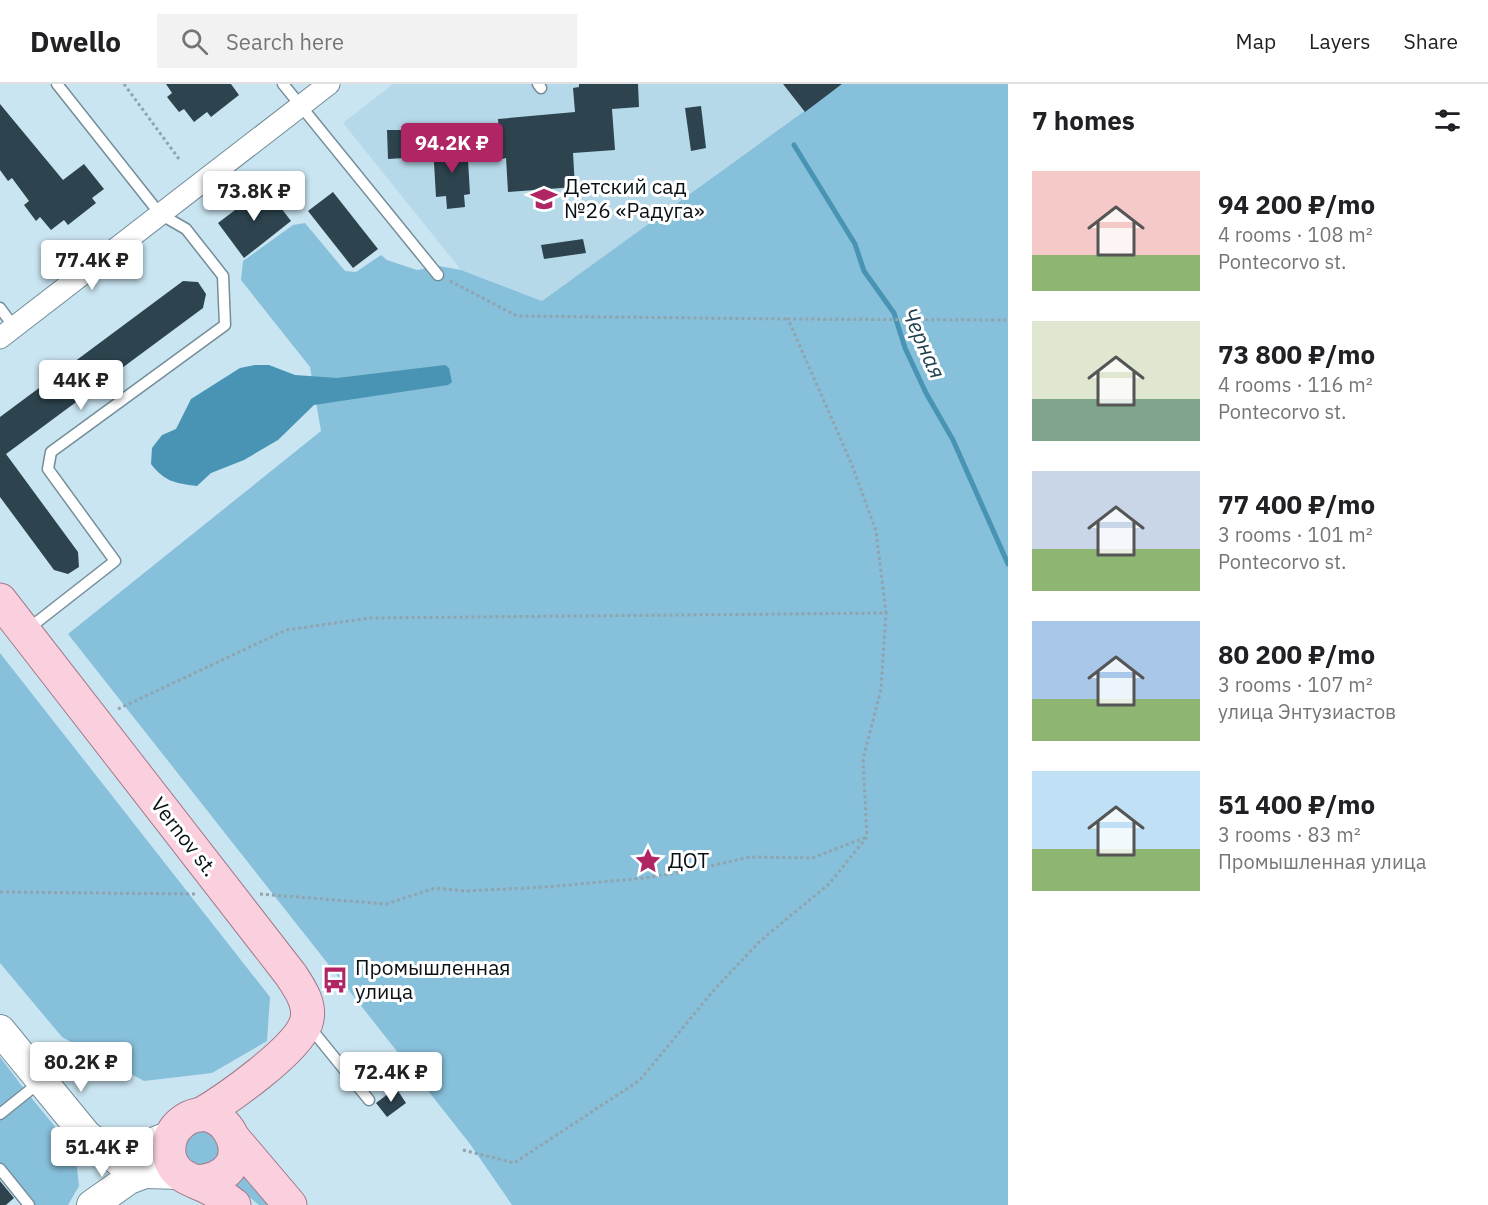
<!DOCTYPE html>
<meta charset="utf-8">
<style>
body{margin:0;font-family:"IBM Plex Sans",sans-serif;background:#f2f2f2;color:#202124;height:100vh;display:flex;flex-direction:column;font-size:22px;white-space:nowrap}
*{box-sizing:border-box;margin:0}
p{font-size:20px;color:#757577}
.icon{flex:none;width:33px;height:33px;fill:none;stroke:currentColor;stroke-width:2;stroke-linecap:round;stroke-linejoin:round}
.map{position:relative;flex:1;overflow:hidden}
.sheet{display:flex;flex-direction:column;background:#fff;width:480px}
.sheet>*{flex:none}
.price{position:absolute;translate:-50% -51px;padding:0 14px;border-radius:6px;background:#fff;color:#222;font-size:20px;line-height:39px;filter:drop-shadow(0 2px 3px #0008)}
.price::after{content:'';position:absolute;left:50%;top:36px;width:18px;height:14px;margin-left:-9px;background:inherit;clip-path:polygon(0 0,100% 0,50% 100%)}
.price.current{background:#b02665;color:#fff}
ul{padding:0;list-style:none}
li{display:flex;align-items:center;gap:18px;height:150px;padding:0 24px}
li span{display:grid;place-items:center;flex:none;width:168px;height:120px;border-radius:0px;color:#555}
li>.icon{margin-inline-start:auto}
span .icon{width:72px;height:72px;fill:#fffc;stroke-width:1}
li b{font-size:26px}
h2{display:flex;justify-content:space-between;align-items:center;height:72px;padding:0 24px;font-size:26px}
header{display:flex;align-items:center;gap:36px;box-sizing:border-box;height:84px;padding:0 30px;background:#fff;border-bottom:2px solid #e0e0e0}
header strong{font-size:28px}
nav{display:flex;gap:33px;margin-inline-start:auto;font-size:21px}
.search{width:420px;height:54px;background:#f2f2f2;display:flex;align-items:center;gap:15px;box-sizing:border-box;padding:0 21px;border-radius:0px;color:#757577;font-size:22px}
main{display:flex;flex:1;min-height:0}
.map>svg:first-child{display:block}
.built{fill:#b6d9ea}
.green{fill:#87c0da}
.water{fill:#4994b4}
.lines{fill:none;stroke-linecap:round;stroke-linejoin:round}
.stream{stroke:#4994b4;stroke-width:5}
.building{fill:#2d444f}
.lane-casing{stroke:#748d99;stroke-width:13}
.street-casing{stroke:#748d99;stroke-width:23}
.secondary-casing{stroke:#748d99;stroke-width:32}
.primary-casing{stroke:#a3798a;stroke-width:35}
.path{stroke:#8fa4af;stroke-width:3;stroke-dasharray:3 3;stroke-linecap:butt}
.lane{stroke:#fff;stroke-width:10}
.street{stroke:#fff;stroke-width:21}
.secondary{stroke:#fff;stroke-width:30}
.primary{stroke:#fad0de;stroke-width:33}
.labels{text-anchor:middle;stroke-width:6;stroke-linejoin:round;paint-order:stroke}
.poi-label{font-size:21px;fill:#081216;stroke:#fff;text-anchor:start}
.street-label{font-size:21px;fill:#081216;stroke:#fff}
.water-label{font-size:22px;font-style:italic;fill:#1e404f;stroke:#fff}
</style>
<header>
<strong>Dwello</strong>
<div class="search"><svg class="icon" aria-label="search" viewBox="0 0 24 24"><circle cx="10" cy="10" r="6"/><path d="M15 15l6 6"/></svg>Search here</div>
<nav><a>Map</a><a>Layers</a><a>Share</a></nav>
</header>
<main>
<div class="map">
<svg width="1008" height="1121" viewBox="0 0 1008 1121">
<rect width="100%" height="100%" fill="#cae5f2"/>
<path class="built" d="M393,0H783L805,28L542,217L461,186L343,39Z"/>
<g class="green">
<path d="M842,0H1008V1121H512L470,1060L68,550L321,347L310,283L241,196L243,177L293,141L305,139L345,187L356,188L381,171L387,176L417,186L439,182L461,186L542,217Z"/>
<path d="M0,569L270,913L267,957L212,989L144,997L62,953L0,879Z"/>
<path d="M0,973L25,1006L0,1025Z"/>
<path d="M29,1011L75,1067L79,1102L68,1121H31L0,1081V1034Z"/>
<path d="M200,1044L218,1053L220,1073L204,1084L185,1076L184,1056Z"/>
<path d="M248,1085L276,1121H259L233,1100Z"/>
</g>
<path class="water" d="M255,281H269L295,291L337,294L445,281L449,284L452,298L448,301L314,321L278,356L244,376L211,389L197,402C175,399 165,398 151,380L152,364L162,351L176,345L191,315L240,284Z"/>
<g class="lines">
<path class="stream" d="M794,61L855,160L864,187L894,229L905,264L926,309L953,356L1008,480"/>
</g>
<g class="building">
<path d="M166,0H231L239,11L211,33L207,28L194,38L184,25L179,28L167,13L172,9Z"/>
<path d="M579,0H638L639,23L612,25L615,66L573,69L575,103L508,108L506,74L501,75L498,35L575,28L573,4L579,3Z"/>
<path d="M783,0H842L805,28Z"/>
<path d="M0,20L63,96L84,80L104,105L92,114L96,119L68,141L64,136L51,146L40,133L36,137L24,121L29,117L12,94L8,97L0,86Z"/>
<path d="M701,22L706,64L691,67L685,24Z"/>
<path d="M387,46H403L405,74L388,75Z"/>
<path d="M467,59L470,110L464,111L465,123L447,125L446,112L436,113L433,62Z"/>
<path d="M265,103L291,137L244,174L218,139Z"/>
<path d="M333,108L378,165L353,184L308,127Z"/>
<path d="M583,155L586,169L544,175L541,161Z"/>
<path d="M183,197L198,198L206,210L203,224L6,370L78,468L79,483L68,490L54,486L0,413V333Z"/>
<path d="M396,1004L406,1019L387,1033L376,1019Z"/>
<path d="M0,1097L14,1114L6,1121H0Z"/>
</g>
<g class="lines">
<g class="lane-casing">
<g id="lane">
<path d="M283,0L438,191"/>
<path d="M538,0L541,4"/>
<path d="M0,224L14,243"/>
<path d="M28,545L115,477L48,385L51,368L225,241L223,192L186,145L160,130L57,0"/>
<path d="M308,941L369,1016"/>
<path d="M0,1030L40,998"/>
<path d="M0,1085L29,1121"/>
</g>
</g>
<g class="street-casing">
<path id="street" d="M0,254L329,0"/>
</g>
<g class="secondary-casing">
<g id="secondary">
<path d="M0,946L86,1051L124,1081L145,1089L180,1090"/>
<path d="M103,1059C128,1071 146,1062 170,1052"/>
<path d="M92,1121L129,1095L145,1089"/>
</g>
</g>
<g class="primary-casing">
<g id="primary">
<path d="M0,516L291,891C300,905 312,921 306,939C297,966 226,1016 200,1031"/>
<path d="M234,1055L290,1121"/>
<path d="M196,1098C270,1093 224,1003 181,1039C165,1052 164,1079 182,1091C191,1097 202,1100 211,1105C219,1109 227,1116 234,1121"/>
</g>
</g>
<g class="path">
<path d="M124,0L179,75"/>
<path d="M450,197L517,232L788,235"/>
<path d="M118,625L286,546L370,534L886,529L876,447L852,381L788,235L1008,236"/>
<path d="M0,808L196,810"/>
<path d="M260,810L386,820L435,804L465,807L546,803L644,794L693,786L750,773L812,774L867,753"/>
<path d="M463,1066L514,1079L640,996L713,907L760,857L829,800L867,753L863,675L881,605L886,529"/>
</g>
<use href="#lane" class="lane"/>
<use href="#street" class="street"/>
<use href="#secondary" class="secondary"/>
<use href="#primary" class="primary"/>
</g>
<defs>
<g id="school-bare" transform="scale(2.07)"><path d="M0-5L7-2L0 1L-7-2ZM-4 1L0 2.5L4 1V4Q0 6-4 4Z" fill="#b02665" stroke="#fff" stroke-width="2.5" paint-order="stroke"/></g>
<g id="sight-bare" transform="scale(2.07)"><path d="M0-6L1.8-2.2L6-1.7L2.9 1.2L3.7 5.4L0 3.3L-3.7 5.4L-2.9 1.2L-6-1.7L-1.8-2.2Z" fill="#b02665" stroke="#fff" stroke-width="2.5" paint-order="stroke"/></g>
<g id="bus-bare" transform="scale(2.07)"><path d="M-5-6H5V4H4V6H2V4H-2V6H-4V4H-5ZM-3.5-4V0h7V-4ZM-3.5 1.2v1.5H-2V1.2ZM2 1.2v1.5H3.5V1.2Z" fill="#b02665" stroke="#fff" stroke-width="2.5" paint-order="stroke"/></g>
</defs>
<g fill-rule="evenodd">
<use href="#school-bare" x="544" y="115"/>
<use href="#sight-bare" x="648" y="777"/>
<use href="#bus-bare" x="335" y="896"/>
</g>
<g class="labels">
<g class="poi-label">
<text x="564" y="110">Детский сад<tspan x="564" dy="24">№26 «Радуга»</tspan></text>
<text x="668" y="784">ДОТ</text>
<text x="355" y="891">Промышленная<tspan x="355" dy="24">улица</tspan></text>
</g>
<g class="street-label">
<text transform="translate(184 753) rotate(52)" y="7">Vernov st.</text>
</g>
<g class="water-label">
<text transform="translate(924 259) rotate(66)" y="8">Черная</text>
</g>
</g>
</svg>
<b class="price current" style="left:452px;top:90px">94.2K ₽</b>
<b class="price" style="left:254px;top:138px">73.8K ₽</b>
<b class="price" style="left:92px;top:207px">77.4K ₽</b>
<b class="price" style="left:81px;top:327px">44K ₽</b>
<b class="price" style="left:81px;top:1009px">80.2K ₽</b>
<b class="price" style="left:391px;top:1019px">72.4K ₽</b>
<b class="price" style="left:102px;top:1094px">51.4K ₽</b>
</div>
<section class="sheet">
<h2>7 homes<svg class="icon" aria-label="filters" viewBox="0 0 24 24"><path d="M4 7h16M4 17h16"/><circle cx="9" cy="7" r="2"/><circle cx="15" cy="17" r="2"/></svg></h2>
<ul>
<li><span style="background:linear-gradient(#f6c9c9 70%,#8fb573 0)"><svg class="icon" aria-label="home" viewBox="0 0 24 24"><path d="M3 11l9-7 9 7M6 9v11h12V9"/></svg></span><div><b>94 200 ₽/mo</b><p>4 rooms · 108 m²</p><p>Pontecorvo st.</p></div></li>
<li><span style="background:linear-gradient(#dfe7d0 65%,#7fa58c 0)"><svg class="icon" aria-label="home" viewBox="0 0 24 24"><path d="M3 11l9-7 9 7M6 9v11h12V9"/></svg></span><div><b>73 800 ₽/mo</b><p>4 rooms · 116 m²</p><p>Pontecorvo st.</p></div></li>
<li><span style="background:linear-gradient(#c9d6e8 65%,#8fb573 0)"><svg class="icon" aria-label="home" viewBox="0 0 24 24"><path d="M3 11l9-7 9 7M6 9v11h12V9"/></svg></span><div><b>77 400 ₽/mo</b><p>3 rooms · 101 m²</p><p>Pontecorvo st.</p></div></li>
<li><span style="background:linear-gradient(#a9c7e8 65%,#8fb573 0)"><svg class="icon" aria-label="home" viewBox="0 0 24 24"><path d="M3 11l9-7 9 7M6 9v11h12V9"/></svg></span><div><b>80 200 ₽/mo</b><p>3 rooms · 107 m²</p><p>улица Энтузиастов</p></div></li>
<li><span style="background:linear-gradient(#bfe0f5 65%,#8fb573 0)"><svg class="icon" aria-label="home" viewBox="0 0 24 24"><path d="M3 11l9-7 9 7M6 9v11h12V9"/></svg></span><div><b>51 400 ₽/mo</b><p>3 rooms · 83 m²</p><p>Промышленная улица</p></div></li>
</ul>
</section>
</main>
